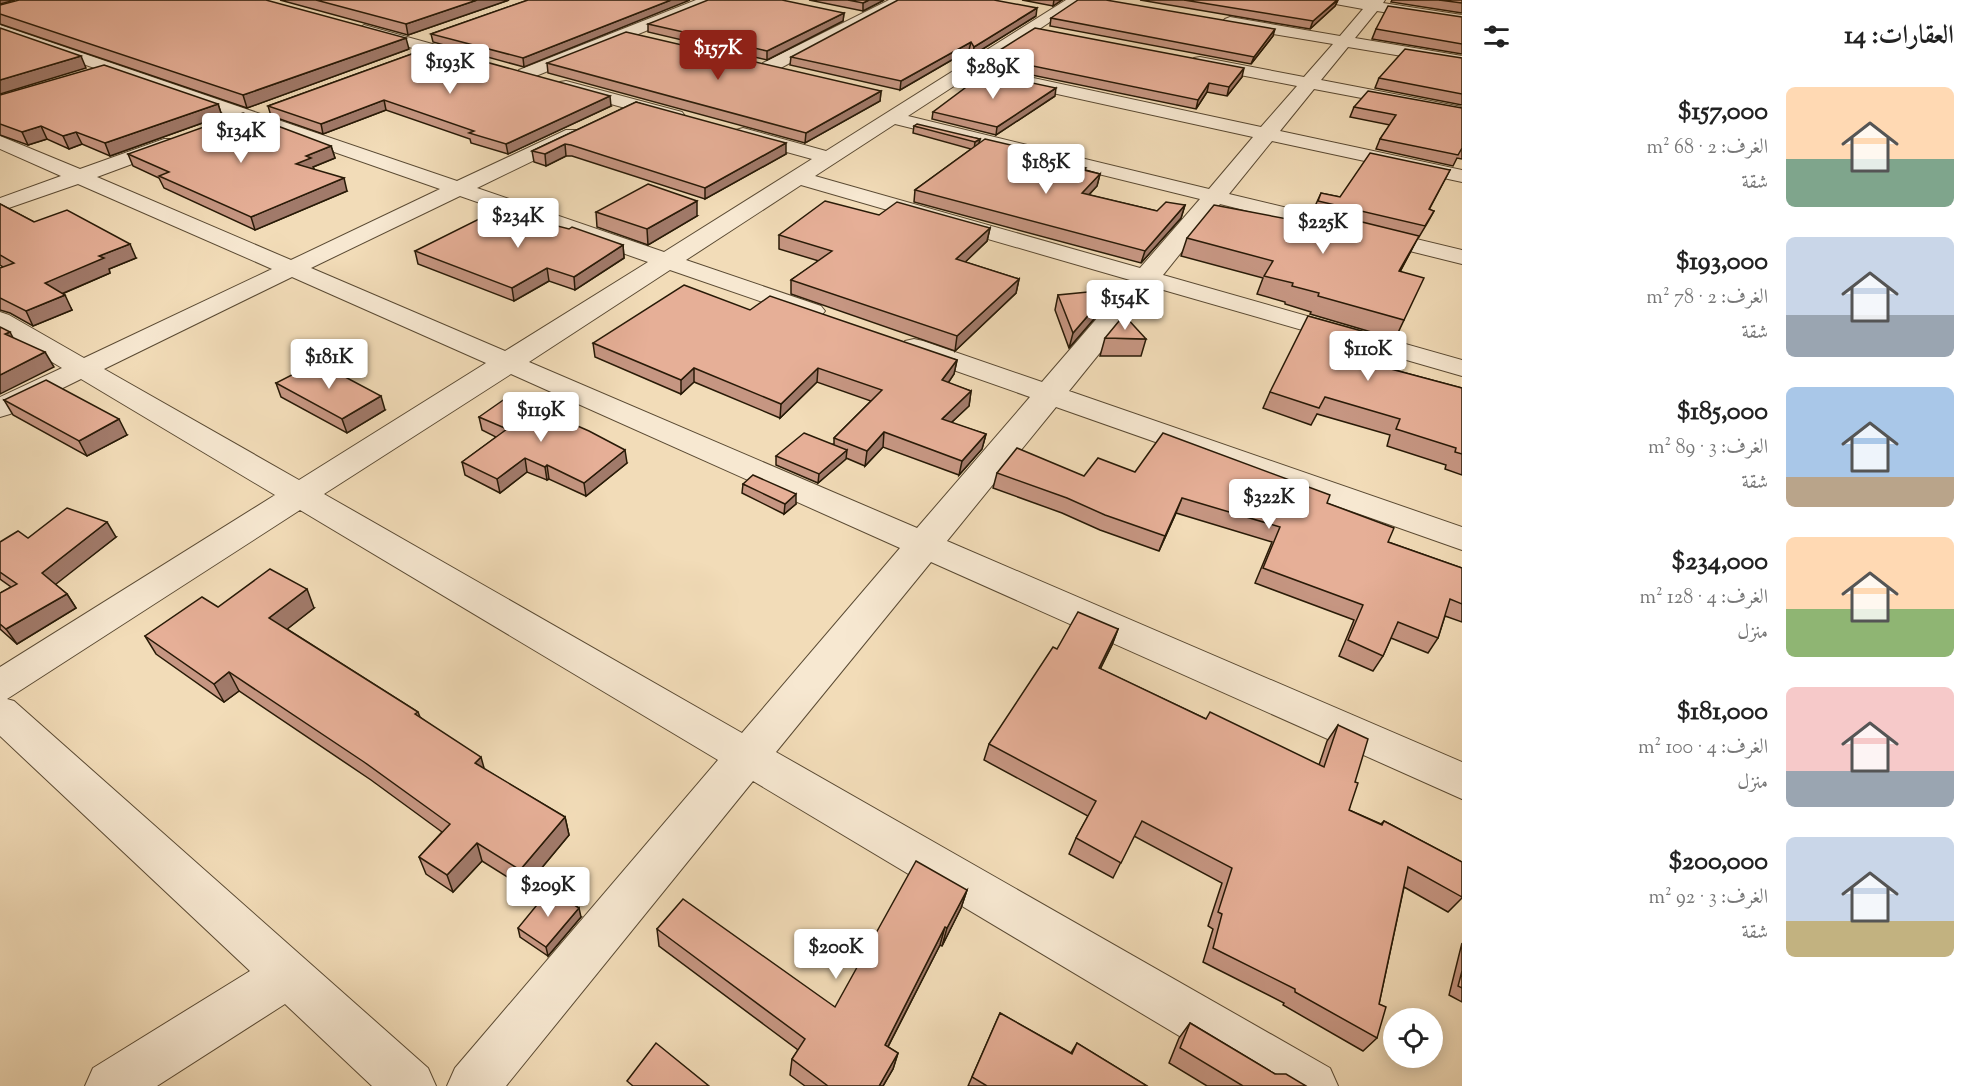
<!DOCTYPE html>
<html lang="ar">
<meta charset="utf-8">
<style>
body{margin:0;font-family:"Sorts Mill Goudy",Amiri,serif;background:#f6f6f6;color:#222;direction:rtl;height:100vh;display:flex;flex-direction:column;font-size:22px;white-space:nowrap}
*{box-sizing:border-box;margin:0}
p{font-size:20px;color:#767676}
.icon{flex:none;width:33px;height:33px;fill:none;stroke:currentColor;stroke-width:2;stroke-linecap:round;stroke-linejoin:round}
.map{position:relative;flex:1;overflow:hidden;direction:ltr}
.details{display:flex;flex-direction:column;background:#fff;width:510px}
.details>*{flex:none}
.fabs{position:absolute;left:1383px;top:1008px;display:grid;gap:12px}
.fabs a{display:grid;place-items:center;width:60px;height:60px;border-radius:50%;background:#fff;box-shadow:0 3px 15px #0003;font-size:30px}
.price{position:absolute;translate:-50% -51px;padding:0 14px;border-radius:6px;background:#fff;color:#222;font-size:20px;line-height:39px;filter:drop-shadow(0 2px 3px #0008)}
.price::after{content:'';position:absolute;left:50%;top:36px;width:18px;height:14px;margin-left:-9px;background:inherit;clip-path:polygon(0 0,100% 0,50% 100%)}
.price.active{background:#8f2418;color:#fff}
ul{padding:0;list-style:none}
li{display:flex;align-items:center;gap:18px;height:150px;padding:0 18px}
li span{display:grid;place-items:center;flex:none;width:168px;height:120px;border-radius:9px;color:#555}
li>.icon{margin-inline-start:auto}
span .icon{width:72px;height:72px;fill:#fffc;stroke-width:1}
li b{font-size:26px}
h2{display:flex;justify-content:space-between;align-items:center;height:72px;padding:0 18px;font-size:26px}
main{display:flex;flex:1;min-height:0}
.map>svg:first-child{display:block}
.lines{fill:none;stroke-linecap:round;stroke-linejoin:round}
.minor-casing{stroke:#5a4a33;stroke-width:2}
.minor{fill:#f7e8d1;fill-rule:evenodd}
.wall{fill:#c69682;stroke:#281a07;stroke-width:1.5}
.shaded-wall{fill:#a17a6a;stroke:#281a07;stroke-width:1.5}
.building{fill:#e6af97;stroke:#281a07;stroke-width:1.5}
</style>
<main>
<section class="details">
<h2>العقارات: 14<svg class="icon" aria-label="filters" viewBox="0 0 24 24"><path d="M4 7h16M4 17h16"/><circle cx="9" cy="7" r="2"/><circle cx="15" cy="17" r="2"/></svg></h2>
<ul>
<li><span style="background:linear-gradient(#ffd9b3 60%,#7fa58c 0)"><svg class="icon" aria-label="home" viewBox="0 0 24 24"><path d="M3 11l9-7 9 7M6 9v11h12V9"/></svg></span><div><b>$157,000</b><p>الغرف: 2 · 68 m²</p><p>شقة</p></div></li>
<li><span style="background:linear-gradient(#c9d6e8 65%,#9aa5b1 0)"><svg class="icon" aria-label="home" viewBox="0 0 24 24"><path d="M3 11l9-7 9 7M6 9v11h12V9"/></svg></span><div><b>$193,000</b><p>الغرف: 2 · 78 m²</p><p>شقة</p></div></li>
<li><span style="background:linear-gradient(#a9c7e8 75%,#b9a48a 0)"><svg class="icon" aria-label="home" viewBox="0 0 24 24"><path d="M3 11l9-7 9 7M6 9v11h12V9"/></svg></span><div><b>$185,000</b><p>الغرف: 3 · 89 m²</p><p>شقة</p></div></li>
<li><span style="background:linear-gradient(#ffd9b3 60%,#8fb573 0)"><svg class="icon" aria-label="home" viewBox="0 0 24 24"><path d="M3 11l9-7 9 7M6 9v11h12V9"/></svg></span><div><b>$234,000</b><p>الغرف: 4 · 128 m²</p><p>منزل</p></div></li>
<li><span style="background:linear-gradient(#f6c9c9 70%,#9aa5b1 0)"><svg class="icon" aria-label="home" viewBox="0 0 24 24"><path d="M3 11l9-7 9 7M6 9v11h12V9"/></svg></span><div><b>$181,000</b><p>الغرف: 4 · 100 m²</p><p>منزل</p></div></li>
<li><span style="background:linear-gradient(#c9d6e8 70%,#c2b280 0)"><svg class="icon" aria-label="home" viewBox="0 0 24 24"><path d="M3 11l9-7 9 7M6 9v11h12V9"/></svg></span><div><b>$200,000</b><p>الغرف: 3 · 92 m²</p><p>شقة</p></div></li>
</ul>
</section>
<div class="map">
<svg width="1462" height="1086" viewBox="0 0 1462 1086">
<rect width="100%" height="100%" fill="#f2dcb8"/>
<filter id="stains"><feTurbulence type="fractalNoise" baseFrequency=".00333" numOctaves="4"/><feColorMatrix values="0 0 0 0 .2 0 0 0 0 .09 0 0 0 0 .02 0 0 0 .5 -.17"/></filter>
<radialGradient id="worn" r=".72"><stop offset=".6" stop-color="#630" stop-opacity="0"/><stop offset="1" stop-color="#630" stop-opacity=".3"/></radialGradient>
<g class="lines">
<g class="minor-casing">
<g id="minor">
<path d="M696,0H716L714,3L531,78H519L517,74L519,70Z"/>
<path d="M889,0H907L775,71H763L761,67L763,63Z"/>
<path d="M1066,0H1083L982,67L1261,127L1297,86L1194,66L1192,62L1194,58L1200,57L1304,77L1333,44L1230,27L1222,22L1225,19L1230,17L1340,36L1363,9L1330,3L1328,0H1385L1383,3L1462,15V25L1377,11L1355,38L1462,56V66L1348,47L1321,80L1462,107V117L1314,89L1280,131L1462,170V182L1272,141L1229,194L1462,250V264L1220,204L1163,275L1462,360V376L1153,287L1069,391L1462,527V550L1056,407L947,541L1462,762V799L931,562L776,752L1330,1068L1338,1086H1263L753,781L506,1086H447L455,1068L718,760L300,510L7,699L14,701L428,1068L436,1086H372L285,1004L157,1086H85L93,1068L250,971L0,736V667L275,495L81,379L10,414L0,417V397L62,368L0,331V312L9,315L84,358L272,269L78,184L0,211V198L61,176L0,149V136L80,169L164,139H178L181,143L178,147L97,177L291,260L440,189L0,35V25L457,181L566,130H580L582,134L580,138L477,188L664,252L812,159L736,138L734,134L736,130L743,128L826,151ZM971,75L1253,137L1209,189L908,116ZM895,124L1200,199L1140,268L815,176ZM801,185L1130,280L1042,382L923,341L914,339L905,341L901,347L905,353L1030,397L917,528L529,362L670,270L803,316L812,319L821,316L825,311L821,306L686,260ZM460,196L648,262L505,351L311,268ZM292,277L486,363L299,480L104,369ZM511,374L900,548L742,733L324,494Z"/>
<path d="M364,25L479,57L481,60L473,65L359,33L356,30Z"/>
<path d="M566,81L682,112L685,116L682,120L676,122L560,90L557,86L560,82Z"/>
</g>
</g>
<use href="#minor" class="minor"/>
</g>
<g class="wall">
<path d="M280,0H509L408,35Z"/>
<path d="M528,0L524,67L433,42L431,34Z"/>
<path d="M809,0H884L863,11Z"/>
<path d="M1022,0H1062L1053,6Z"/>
<path d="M1140,0H1338L1335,6L1310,29Z"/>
<path d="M1392,0H1462V13L1391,2Z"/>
<path d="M0,5L409,49L247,108L0,24Z"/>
<path d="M844,13L843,21L767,60L648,32V24Z"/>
<path d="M1036,16L973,55L969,50L900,90L790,65L791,57Z"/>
<path d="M1462,17V54L1372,39L1376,29Z"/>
<path d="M1051,18L1273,36L1251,64L1050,26Z"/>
<path d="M431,47L611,106L508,154L471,143L470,139L386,110L323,134L271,116L268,106Z"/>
<path d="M989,57L1242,77L1227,96L1207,92L1196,109L988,66Z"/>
<path d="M1462,58V105L1375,88L1379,78Z"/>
<path d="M547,63L881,91L880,101L805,143L548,73Z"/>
<path d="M0,95L218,104L222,116L110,156L82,144L69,149L47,139L28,145L0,135Z"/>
<path d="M1055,96L996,135L932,119L933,112Z"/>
<path d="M636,102L786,154L705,199L572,156H566L546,166L534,162L532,151Z"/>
<path d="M1354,107L1462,108V159L1457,158L1453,166L1376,149L1380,139L1390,125L1350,117Z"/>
<path d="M914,126L980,139L979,143L1040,152L1039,157L1100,174L1097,186L1089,195L1157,211L1185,205L1181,218L1141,263L914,202L915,190L971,149L913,133Z"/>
<path d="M331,146L335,158L313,167L314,169L347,191L255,230L164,188L159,178L133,166L128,154Z"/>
<path d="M1450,170L1429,210L1434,211L1428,222L1419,237H1418L1400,272L1404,320L1395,339L1310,314L1311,312L1285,304V302L1257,294L1263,278L1181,256L1187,238L1303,222L1310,217L1321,193L1340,197Z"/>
<path d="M0,204L34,222L136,258L109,269L110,273L62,294L72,310L33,326L10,313L0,310V268L3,267L0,265Z"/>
<path d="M596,212L697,216L648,245L597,227Z"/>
<path d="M879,215L990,228L987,241L965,262L1019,279L1016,293L955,351L791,294V280L819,261L779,249V235Z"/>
<path d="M540,227L623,245L624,258L575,290L549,281L514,301L418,264L415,251Z"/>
<path d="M1058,295L1104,297L1100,312L1069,348L1055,310Z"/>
<path d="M750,310L957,360L954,374L948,383L971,391L969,406L951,423L986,434L982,449L959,475L883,447L865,466L846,458L818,483L776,465V456L834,444V438L871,401L817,382L780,418L694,382L681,394L595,357L593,343Z"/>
<path d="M1105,338L1146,339L1141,356H1100Z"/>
<path d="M1387,356V368L1462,388V475L1445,469L1446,465L1387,446L1390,435L1317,414L1311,425L1263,408L1270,392Z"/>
<path d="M276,383L385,410L347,433L281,397Z"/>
<path d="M4,400L127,435L87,456L13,415Z"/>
<path d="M479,417L627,463L586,496L549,479L547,480L527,472L500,493L465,475L462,462L496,437L482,430Z"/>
<path d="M1135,472L1327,503L1388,542L1462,568V622L1445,616L1438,638L1428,653L1391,638L1383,656L1373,671L1339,656L1354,620L1255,583L1272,542L1176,513L1159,551L1100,530L1062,513L993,488L997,473L1084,476Z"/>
<path d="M743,484L796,504L784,514L742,493Z"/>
<path d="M116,537L55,584L67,594L76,608L17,644L0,629V593L11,587L0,579V542L28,538Z"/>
<path d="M218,607L314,608L287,629L418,712L420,717L484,769L565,817L569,835L525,888L482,861L453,892L426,874L419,857L442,832L371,780L239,691L224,702L156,654L145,636Z"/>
<path d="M1118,629L1112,645L1100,669L1206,719L1319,765L1327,741L1338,725L1355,782L1349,810L1381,824L1384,821L1462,862V898L1448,912L1404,887L1379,1004L1377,1038L1363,1051L1283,1005L1284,1003L1203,962L1213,929L1208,926L1222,883L1134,836L1113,878L1069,854L1076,838L1088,816L984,760L989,744L1057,649Z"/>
<path d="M967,890L961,908L942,946L940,945L888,1047L898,1053L893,1069L883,1086H805L790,1075L792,1059L798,1050L659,946L657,929L835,1007Z"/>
<path d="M581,917L548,956L520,937L518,928Z"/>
<path d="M1462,943V1002L1449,995Z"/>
<path d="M1000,1013L1071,1053L1077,1043L1147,1086H968Z"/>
<path d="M1190,1023L1275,1074L1306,1086H1207L1169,1063L1179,1038Z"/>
</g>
<g class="shaded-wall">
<path d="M0,0H15L0,4Z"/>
<path d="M477,0H509L408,35L406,24Z"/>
<path d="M671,0H690L524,67L523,58Z"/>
<path d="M869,0H884L863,11V3Z"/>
<path d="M1054,0H1062L1053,6Z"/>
<path d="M1338,0L1335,6L1310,29L1313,21Z"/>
<path d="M1037,8L1036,16L973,55L974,47Z"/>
<path d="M844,13L843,21L767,60V51Z"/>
<path d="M1275,29L1273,36L1251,64L1254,57Z"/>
<path d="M406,38L409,49L247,108L243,95Z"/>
<path d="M971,42L969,50L900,90L901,81Z"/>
<path d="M81,56L86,68L0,94V80Z"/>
<path d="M1244,68L1242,77L1227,96L1229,87Z"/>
<path d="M1209,83L1207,92L1196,109L1198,100Z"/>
<path d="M1056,88L1055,96L996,135L997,127Z"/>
<path d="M881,91L880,101L805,143L806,133Z"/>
<path d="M610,96L611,106L508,154L506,144Z"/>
<path d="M384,100L386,110L323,134L321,124Z"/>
<path d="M218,104L222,116L110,156L105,143Z"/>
<path d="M41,126L47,139L28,145L22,132Z"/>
<path d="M76,132L82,144L69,149L63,136Z"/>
<path d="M980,139L978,147L974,150L975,142Z"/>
<path d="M786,143V154L705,199V188Z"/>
<path d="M565,144L566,156L546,166L545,154Z"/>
<path d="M331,146L335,158L313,167L315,171L296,164L306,156Z"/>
<path d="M1100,174L1097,186L1079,205L1082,193Z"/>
<path d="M344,178L347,191L255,230L251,217Z"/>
<path d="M697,201V216L648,245L647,229Z"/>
<path d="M1185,205L1181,218L1141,263L1145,251Z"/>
<path d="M990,228L987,241L954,273L956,259Z"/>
<path d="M1419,236L1410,253L1390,290L1399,271Z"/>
<path d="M130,244L136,258L109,269L110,273L52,298L45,283L99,256Z"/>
<path d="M623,245L624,258L575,290L574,277Z"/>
<path d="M547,268L549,281L514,301L512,288Z"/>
<path d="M1019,279L1016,293L955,351L957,336Z"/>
<path d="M65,295L72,310L33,326L26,311Z"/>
<path d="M1104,297L1100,312L1069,348L1073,333Z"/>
<path d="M10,332L18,347L5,334Z"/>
<path d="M45,352L54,367L0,394V375Z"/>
<path d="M957,360L954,374L940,395L942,380Z"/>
<path d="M694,368V382L681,394V380Z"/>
<path d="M818,368L817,382L780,418L781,404Z"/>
<path d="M971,391L969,406L939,434L942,419Z"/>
<path d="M381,396L385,410L347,433L342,419Z"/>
<path d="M119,419L127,435L87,456L79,441Z"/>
<path d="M884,432L883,447L865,466L867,451Z"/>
<path d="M986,434L982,449L959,475L962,461Z"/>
<path d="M625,450L627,463L586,496L584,483Z"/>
<path d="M847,450L846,459L818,483L819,474Z"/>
<path d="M525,458L527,472L500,493L497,479Z"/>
<path d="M547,465L549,479L547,480L545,467Z"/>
<path d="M796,494V504L784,514L785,504Z"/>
<path d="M1182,498L1176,513L1159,551L1165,536Z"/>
<path d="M107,522L116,537L51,588L42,573Z"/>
<path d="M307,589L314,608L277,637L269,618Z"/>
<path d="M67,594L76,608L17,644L6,629Z"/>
<path d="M1118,629L1112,645L1093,684L1099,668Z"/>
<path d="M229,672L239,691L224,702L214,684Z"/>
<path d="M481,757L486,775L475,763Z"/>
<path d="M565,817L569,835L525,888L520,870Z"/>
<path d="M477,843L482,861L453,892L447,875Z"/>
<path d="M967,890L961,908L942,946L947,928Z"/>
<path d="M579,908L581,917L548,956L546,947Z"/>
<path d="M945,927L940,945L881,1060L885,1045Z"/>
<path d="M898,1053L893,1069L883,1086H879Z"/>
</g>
<g class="building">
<path d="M19,0H266L406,38L243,95L0,14V5Z"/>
<path d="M316,0H477L406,24Z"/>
<path d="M528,0H671L523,58L431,34Z"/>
<path d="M708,0H782L844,13L767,51L648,24Z"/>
<path d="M848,0H869L863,3Z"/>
<path d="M898,0H994L1037,8L974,47L971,42L901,81L791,57Z"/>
<path d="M1078,0H1106L1275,29L1254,57L1051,18Z"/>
<path d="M1184,0H1337L1313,21Z"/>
<path d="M1439,0H1462V3Z"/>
<path d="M1388,6L1462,17V44L1376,29Z"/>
<path d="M0,28L81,56L0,80Z"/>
<path d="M1035,28L1244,68L1229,87L1209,83L1198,100L989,57Z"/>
<path d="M626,32L881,91L806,133L547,63Z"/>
<path d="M431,47L610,96L506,144L469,133L474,131L384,100L321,124L268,106Z"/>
<path d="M1405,49L1462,58V94L1379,78Z"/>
<path d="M104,65L218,104L105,143L76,132L63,136L41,126L22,132L0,124V95Z"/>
<path d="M985,73L1056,88L997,127L933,112Z"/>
<path d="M1368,91L1462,108V148L1458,155L1380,139L1396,115L1354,107Z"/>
<path d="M636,102L786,143L705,188L571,145L565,144L545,154L532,151Z"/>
<path d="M243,113L331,146L306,156L311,158L296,164L344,178L251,217L159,176L169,172L128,154Z"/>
<path d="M917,124L980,139L975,142L914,126Z"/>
<path d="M985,139L1040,152L1035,156L1086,168L1084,170L1100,174L1082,193L1157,211L1166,202L1185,205L1145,251L915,190Z"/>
<path d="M1370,153L1450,170L1429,209L1434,211L1425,226L1318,201L1321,193L1340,197Z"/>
<path d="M648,184L697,201L647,229L596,212Z"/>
<path d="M825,201L879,215L897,202L990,228L956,259L1019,279L957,336L791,280L832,251L779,235Z"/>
<path d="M0,204L34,222L67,210L130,244L99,256L104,258L45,283L65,295L26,311L0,298V268L14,263L0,255Z"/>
<path d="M1214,205L1303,222L1306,216L1310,217L1313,210L1419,236L1399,271L1424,278L1404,320L1318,296L1319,293L1292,286L1293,283L1264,276L1273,261L1187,238Z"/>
<path d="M497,210L540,227L546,223L569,229L572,227L623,245L574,277L547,268L512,288L415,251Z"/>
<path d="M684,285L750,310L770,296L957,360L942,380L971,391L942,419L986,434L962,461L884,432L867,451L834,438L882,390L818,368L781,404L694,368L681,380L593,343Z"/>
<path d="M1098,291L1104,297L1073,333L1058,295Z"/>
<path d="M1124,315L1146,339L1105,338Z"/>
<path d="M1308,316L1394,340L1387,356L1391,358L1387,368L1462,388V454L1455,452L1456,448L1396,429L1400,419L1325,397L1319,408L1270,392Z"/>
<path d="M0,327L10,332L5,334L45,352L0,375Z"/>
<path d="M317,362L381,396L342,419L276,383Z"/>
<path d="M46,380L119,419L79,441L4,400Z"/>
<path d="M509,396L589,431L625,450L584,483L547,465L545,467L525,458L497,479L462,462L507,429L479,417Z"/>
<path d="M804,433L847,450L819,474L776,456Z"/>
<path d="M1163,433L1330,495L1327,503L1394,528L1388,542L1462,568V604L1450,599L1438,638L1398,622L1383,656L1348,640L1363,605L1263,568L1280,527L1182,498L1165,536L1105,515L1067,498L997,473L1017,448L1084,476L1098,458L1135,472Z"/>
<path d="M753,475L796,494L785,504L743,484Z"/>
<path d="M67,508L107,522L42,573L67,594L6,629L0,624V593L17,584L0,572V542L18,531L28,538Z"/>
<path d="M270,569L307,589L269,618L418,712L415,714L481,757L475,763L565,817L520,870L477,843L447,875L419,857L450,824L364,762L229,672L214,684L145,636L202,597L218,607Z"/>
<path d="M1078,612L1118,629L1099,668L1206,719L1210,712L1324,767L1338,725L1368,739L1355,782L1358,783L1349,810L1382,825L1384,821L1462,862V897L1408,867L1379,1004L1386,1007L1377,1038L1295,992V989L1213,948L1222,914L1218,912L1232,868L1142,821L1121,863L1076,838L1096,801L989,744L1053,647L1057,649Z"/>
<path d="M916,861L967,890L947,928L945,927L885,1045L898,1053L879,1086H828L792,1059L805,1039L657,929L683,899L835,1007Z"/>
<path d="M550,889L579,908L546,947L518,928Z"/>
<path d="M1462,971V988L1458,986Z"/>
<path d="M1000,1013L1072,1054L1077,1043L1147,1086H987L972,1077Z"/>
<path d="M1190,1023L1275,1074H1286L1306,1086H1243L1180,1048Z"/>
<path d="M656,1043L709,1086H633L627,1081Z"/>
</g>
<rect width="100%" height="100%" filter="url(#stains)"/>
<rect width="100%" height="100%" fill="url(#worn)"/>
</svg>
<div class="fabs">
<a><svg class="icon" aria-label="locate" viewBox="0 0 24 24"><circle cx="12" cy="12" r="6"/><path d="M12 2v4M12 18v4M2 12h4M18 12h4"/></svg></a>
</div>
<b class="price active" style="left:718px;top:81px">$157K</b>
<b class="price" style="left:450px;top:95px">$193K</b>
<b class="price" style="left:993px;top:100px">$289K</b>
<b class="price" style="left:241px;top:164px">$134K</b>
<b class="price" style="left:1046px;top:195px">$185K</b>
<b class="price" style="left:518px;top:249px">$234K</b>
<b class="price" style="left:1323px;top:255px">$225K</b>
<b class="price" style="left:1125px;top:331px">$154K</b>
<b class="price" style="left:1368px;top:382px">$110K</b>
<b class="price" style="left:329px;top:390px">$181K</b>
<b class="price" style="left:541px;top:443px">$119K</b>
<b class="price" style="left:1269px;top:530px">$322K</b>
<b class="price" style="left:548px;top:918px">$209K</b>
<b class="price" style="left:836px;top:980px">$200K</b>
</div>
</main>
